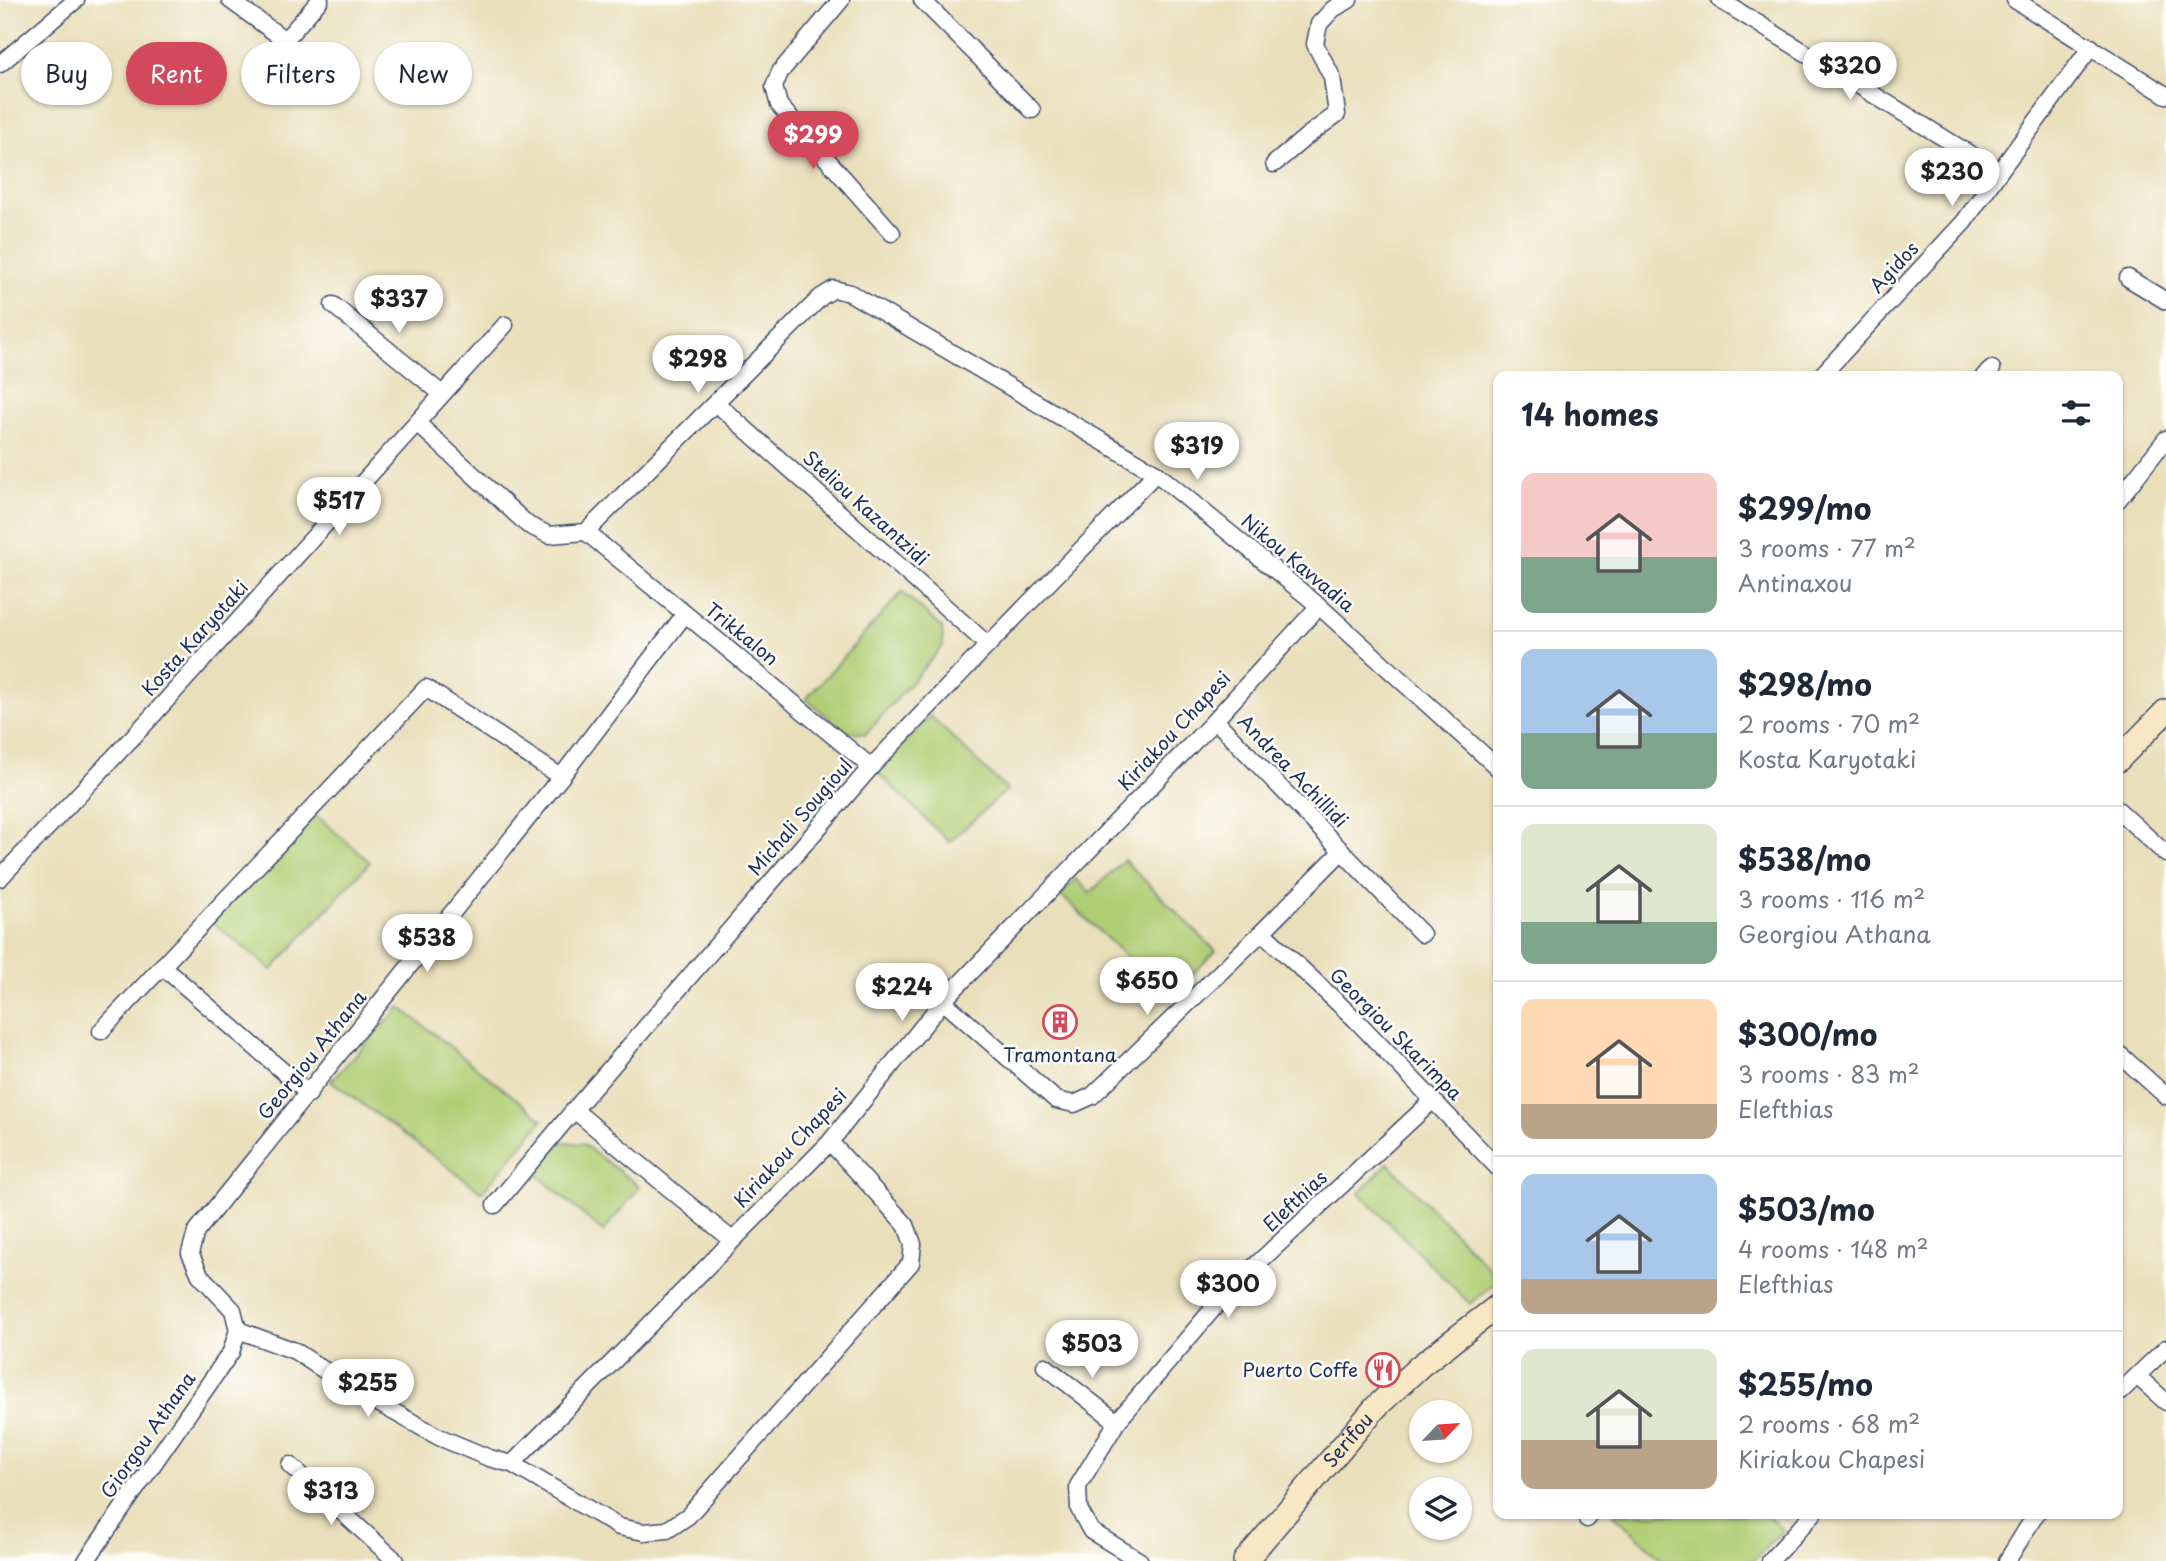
<!DOCTYPE html>
<meta charset="utf-8">
<style>
body{margin:0;font-family:"Playpen Sans",sans-serif;background:#f6f6f7;color:#1f2937;height:100vh;display:flex;flex-direction:column;font-size:26px;white-space:nowrap}
*{box-sizing:border-box;margin:0}
p{font-size:23px;color:#747a83}
.icon{flex:none;width:38px;height:38px;fill:none;stroke:currentColor;stroke-width:2;stroke-linecap:round;stroke-linejoin:round}
.map{position:relative;flex:1;overflow:hidden}
.side{position:absolute;left:1493px;top:371px;width:630px;height:1148px;display:flex;flex-direction:column;background:#fff;border-radius:14px;box-shadow:0 2px 5px #0004}
.side>*{flex:none}
.guide{position:absolute;left:21px;top:42px;width:665px;height:63px;display:flex;gap:14px}
.needle{width:46px;rotate:65deg}
.tools{position:absolute;left:1409px;top:1400px;display:grid;gap:14px}
.tools a{display:grid;place-items:center;width:63px;height:63px;border-radius:50%;background:#fff;box-shadow:0 2px 5px #0004;font-size:35px}
.price{position:absolute;translate:-50% -60px;padding:0 16px;border-radius:24px;background:#fff;color:#222;font-size:23px;line-height:46px;filter:drop-shadow(0 2px 4px #0008)}
.price::after{content:'';position:absolute;left:50%;top:42px;width:21px;height:16px;margin-left:-10px;background:inherit;clip-path:polygon(0 0,100% 0,50% 100%)}
.price.current{background:#d1495b;color:#fff}
ul{padding:0;list-style:none}
li{display:flex;align-items:center;gap:21px;height:175px;padding:0 28px}
li+li{border-top:2px solid #e0e1e3}
li span{display:grid;place-items:center;flex:none;width:196px;height:140px;border-radius:14px;color:#555}
li>.icon{margin-inline-start:auto}
span .icon{width:84px;height:84px;fill:#fffc;stroke-width:1}
li b{font-size:30px}
h2{display:flex;justify-content:space-between;align-items:center;height:84px;padding:0 28px;font-size:30px}
.pill{padding:0 24px;border-radius:32px;background:#fff;box-shadow:0 2px 5px #0004;font-size:24px;line-height:63px}
.pill.current{background:#d1495b;color:#fff}
.map>svg:first-child{display:block}
.green{fill:#b0ce75;stroke:#667e6a;stroke-width:2}
.lines{fill:none;stroke-linecap:round;stroke-linejoin:round}
.street-casing{stroke:#3a496c;stroke-width:19}
.secondary-casing{stroke:#3a496c;stroke-width:26}
.street{stroke:#fff;stroke-width:16}
.secondary{stroke:#f9e7c3;stroke-width:23}
.labels{text-anchor:middle;stroke-width:5;stroke-linejoin:round;paint-order:stroke}
.street-label{font-size:19px;fill:#1b2f5e;stroke:#fdfcf7}
.poi-label{font-size:19px;fill:#1b2f5e;stroke:#fdfcf7}
</style>
<div class="map">
<svg width="2166" height="1561" viewBox="0 0 2166 1561">
<rect width="100%" height="100%" fill="#fdfcf7"/>
<filter id="ink" filterUnits="userSpaceOnUse"><feTurbulence type="fractalNoise" baseFrequency=".0143" numOctaves="2"/><feDisplacementMap in="SourceGraphic" scale="14" xChannelSelector="R" yChannelSelector="G"/><feConvolveMatrix kernelMatrix="1 2 1 2 8 2 1 2 1" color-interpolation-filters="sRGB"/></filter>
<filter id="wash" filterUnits="userSpaceOnUse"><feTurbulence type="fractalNoise" baseFrequency=".00686" numOctaves="4" result="noise"/><feDisplacementMap in="SourceGraphic" scale="28" xChannelSelector="R" yChannelSelector="G"/><feGaussianBlur stdDeviation="1.57" result="paint"/><feColorMatrix in="noise" values="0 0 0 0 0 0 0 0 0 0 0 0 0 0 0 0 0 1.4 0 .05"/><feComposite in="paint" operator="in"/></filter>
<g filter="url(#wash)">
<rect width="100%" height="100%" fill="#eadfbb"/>
<g class="green">
<path d="M902,592L942,628L943,646L866,734L845,731L806,699Z"/>
<path d="M930,716L1007,790L949,842L877,772Z"/>
<path d="M310,810L370,862L272,970L209,920Z"/>
<path d="M1124,860L1216,951L1169,997L1061,895L1076,879L1090,893Z"/>
<path d="M400,1007L543,1120L482,1192L331,1081Z"/>
<path d="M564,1142L583,1144L640,1187L603,1232L534,1172L557,1145Z"/>
<path d="M1388,1163L1498,1278V1281L1470,1304L1359,1193Z"/>
<path d="M1613,1514H1765L1783,1530L1753,1561H1664Z"/>
</g>
</g>
<g filter="url(#ink)">
<g class="lines">
<g class="street-casing">
<g id="street">
<path d="M230,0L285,40L320,0"/>
<path d="M841,0L780,72L774,87L779,105L892,233"/>
<path d="M922,0L1032,110"/>
<path d="M1720,0L1999,172"/>
<path d="M2015,0L2166,95"/>
<path d="M0,64L76,0"/>
<path d="M1274,164L1307,136L1337,114L1332,77L1315,44L1319,24L1333,9L1349,0"/>
<path d="M2128,278L2166,301"/>
<path d="M333,305L442,394"/>
<path d="M1821,376L1964,222L1999,172L2091,47"/>
<path d="M1984,376L1992,369"/>
<path d="M716,403L988,645"/>
<path d="M417,423L528,525L549,535L586,532L821,297L834,289L850,293L1156,473L1319,606L1498,768"/>
<path d="M2118,500L2166,439"/>
<path d="M586,532L871,767"/>
<path d="M1215,720L1422,934"/>
<path d="M2118,810L2166,854"/>
<path d="M0,878L145,724L505,325"/>
<path d="M1262,932L1355,1019L1498,1168"/>
<path d="M162,966L309,1094"/>
<path d="M943,1001L1056,1100L1074,1104L1092,1096L1262,932L1342,851"/>
<path d="M101,1031L426,688L561,777"/>
<path d="M2118,1053L2166,1096"/>
<path d="M574,1110L732,1240"/>
<path d="M495,1205L574,1110L871,767L988,645L1156,473"/>
<path d="M238,1330L295,1351L351,1388L439,1437L489,1458L512,1464L619,1527L644,1532L667,1530L688,1516L911,1263L913,1244L906,1225L830,1142"/>
<path d="M238,1330L233,1310L200,1275L190,1253L196,1232L561,777L685,614"/>
<path d="M1045,1366L1117,1422"/>
<path d="M2137,1376L2166,1402"/>
<path d="M2118,1394L2166,1348"/>
<path d="M512,1464L830,1142L943,1001L1215,720L1319,606"/>
<path d="M290,1465L396,1561"/>
<path d="M1587,1519L1591,1514"/>
<path d="M86,1561L231,1352L238,1330"/>
<path d="M1140,1561L1091,1531L1079,1509L1078,1486L1117,1422L1229,1290L1432,1101"/>
<path d="M1770,1561L1813,1514"/>
<path d="M2007,1561L2036,1514"/>
</g>
</g>
<g class="secondary-casing">
<g id="secondary">
<path d="M2118,760L2166,711"/>
<path id="s1" d="M1245,1561L1376,1407L1420,1366L1498,1306"/>
</g>
</g>
<use href="#street" class="street"/>
<use href="#secondary" class="secondary"/>
</g>
</g>
<defs>
<g id="building-ring" transform="scale(1.75)"><circle r="9.5" fill="#fdfcf7" stroke="#d1495b" stroke-width="1.5"/><path d="M-4-6H4V6H1V3H-1V6H-4ZM-2.5-4.3h1.7v1.8h-1.7ZM.8-4.3h1.7v1.8H.8ZM-2.5-1h1.7V.8h-1.7ZM.8-1h1.7V.8H.8Z" fill="#d1495b"/></g>
<g id="restaurant-ring" transform="scale(1.75)"><circle r="9.5" fill="#fdfcf7" stroke="#d1495b" stroke-width="1.5"/><path d="M-5-6h1v4h1v-4h1v4h1v-4h1v5L-1.5 .5V6h-2V.5L-5-1ZM5-6V6H3V1.5H1.5Q1.5-4 5-6Z" fill="#d1495b"/></g>
</defs>
<g fill-rule="evenodd">
<use href="#building-ring" x="1060" y="1022"/>
<use href="#restaurant-ring" x="1383" y="1370"/>
</g>
<g class="labels">
<g class="street-label">
<text transform="translate(1894 267) rotate(-47)" y="7">Agidos</text>
<text transform="translate(866 508) rotate(42)" y="7">Steliou Kazantzidi</text>
<text transform="translate(1298 563) rotate(40)" y="7">Nikou Kavvadia</text>
<text transform="translate(742 634) rotate(39)" y="7">Trikkalon</text>
<text transform="translate(195 638) rotate(-48)" y="7">Kosta Karyotaki</text>
<text transform="translate(1174 731) rotate(-47)" y="7">Kiriakou Chapesi</text>
<text transform="translate(1293 771) rotate(46)" y="7">Andrea Achillidi</text>
<text transform="translate(800 817) rotate(-49)" y="7">Michali Sougioul</text>
<text transform="translate(1396 1034) rotate(45)" y="7">Georgiou Skarimpa</text>
<text transform="translate(312 1055) rotate(-51)" y="7">Georgiou Athana</text>
<text transform="translate(790 1148) rotate(-47)" y="7">Kiriakou Chapesi</text>
<text transform="translate(1295 1201) rotate(-43)" y="7">Elefthias</text>
<text transform="translate(148 1435) rotate(-55)" y="7">Giorgou Athana</text>
<text dy="7" stroke="none"><textPath href="#s1" startOffset="159">Serifou</textPath></text>
</g>
<g class="poi-label">
<text x="1060" y="1062">Tramontana</text>
<text x="1358" y="1377" text-anchor="end">Puerto Coffe</text>
</g>
</g>
</svg>
<div class="tools">
<a><svg class="needle" viewBox="-14 -14 28 28"><path d="M0-13l5 13h-10z" fill="#e53935"/><path d="M0 13l5-13h-10z" fill="#747a83"/></svg></a>
<a><svg class="icon" aria-label="layers" viewBox="0 0 24 24"><path d="M12 4l9 5-9 5-9-5zM3 14l9 5 9-5"/></svg></a>
</div>
<b class="price" style="left:1850px;top:102px">$320</b>
<b class="price current" style="left:813px;top:171px">$299</b>
<b class="price" style="left:1952px;top:208px">$230</b>
<b class="price" style="left:399px;top:335px">$337</b>
<b class="price" style="left:698px;top:395px">$298</b>
<b class="price" style="left:1197px;top:482px">$319</b>
<b class="price" style="left:339px;top:537px">$517</b>
<b class="price" style="left:427px;top:974px">$538</b>
<b class="price" style="left:1147px;top:1017px">$650</b>
<b class="price" style="left:902px;top:1023px">$224</b>
<b class="price" style="left:1228px;top:1320px">$300</b>
<b class="price" style="left:1092px;top:1380px">$503</b>
<b class="price" style="left:368px;top:1419px">$255</b>
<b class="price" style="left:331px;top:1527px">$313</b>
<div class="guide">
<a class="pill">Buy</a>
<a class="pill current">Rent</a>
<a class="pill">Filters</a>
<a class="pill">New</a>
</div>
<section class="side">
<h2>14 homes<svg class="icon" aria-label="filters" viewBox="0 0 24 24"><path d="M4 7h16M4 17h16"/><circle cx="9" cy="7" r="2"/><circle cx="15" cy="17" r="2"/></svg></h2>
<ul>
<li><span style="background:linear-gradient(#f6c9c9 60%,#7fa58c 0)"><svg class="icon" aria-label="home" viewBox="0 0 24 24"><path d="M3 11l9-7 9 7M6 9v11h12V9"/></svg></span><div><b>$299/mo</b><p>3 rooms · 77 m²</p><p>Antinaxou</p></div></li>
<li><span style="background:linear-gradient(#a9c7e8 60%,#7fa58c 0)"><svg class="icon" aria-label="home" viewBox="0 0 24 24"><path d="M3 11l9-7 9 7M6 9v11h12V9"/></svg></span><div><b>$298/mo</b><p>2 rooms · 70 m²</p><p>Kosta Karyotaki</p></div></li>
<li><span style="background:linear-gradient(#dfe7d0 70%,#7fa58c 0)"><svg class="icon" aria-label="home" viewBox="0 0 24 24"><path d="M3 11l9-7 9 7M6 9v11h12V9"/></svg></span><div><b>$538/mo</b><p>3 rooms · 116 m²</p><p>Georgiou Athana</p></div></li>
<li><span style="background:linear-gradient(#ffd9b3 75%,#b9a48a 0)"><svg class="icon" aria-label="home" viewBox="0 0 24 24"><path d="M3 11l9-7 9 7M6 9v11h12V9"/></svg></span><div><b>$300/mo</b><p>3 rooms · 83 m²</p><p>Elefthias</p></div></li>
<li><span style="background:linear-gradient(#a9c7e8 75%,#b9a48a 0)"><svg class="icon" aria-label="home" viewBox="0 0 24 24"><path d="M3 11l9-7 9 7M6 9v11h12V9"/></svg></span><div><b>$503/mo</b><p>4 rooms · 148 m²</p><p>Elefthias</p></div></li>
<li><span style="background:linear-gradient(#dfe7d0 65%,#b9a48a 0)"><svg class="icon" aria-label="home" viewBox="0 0 24 24"><path d="M3 11l9-7 9 7M6 9v11h12V9"/></svg></span><div><b>$255/mo</b><p>2 rooms · 68 m²</p><p>Kiriakou Chapesi</p></div></li>
</ul>
</section>
</div>
